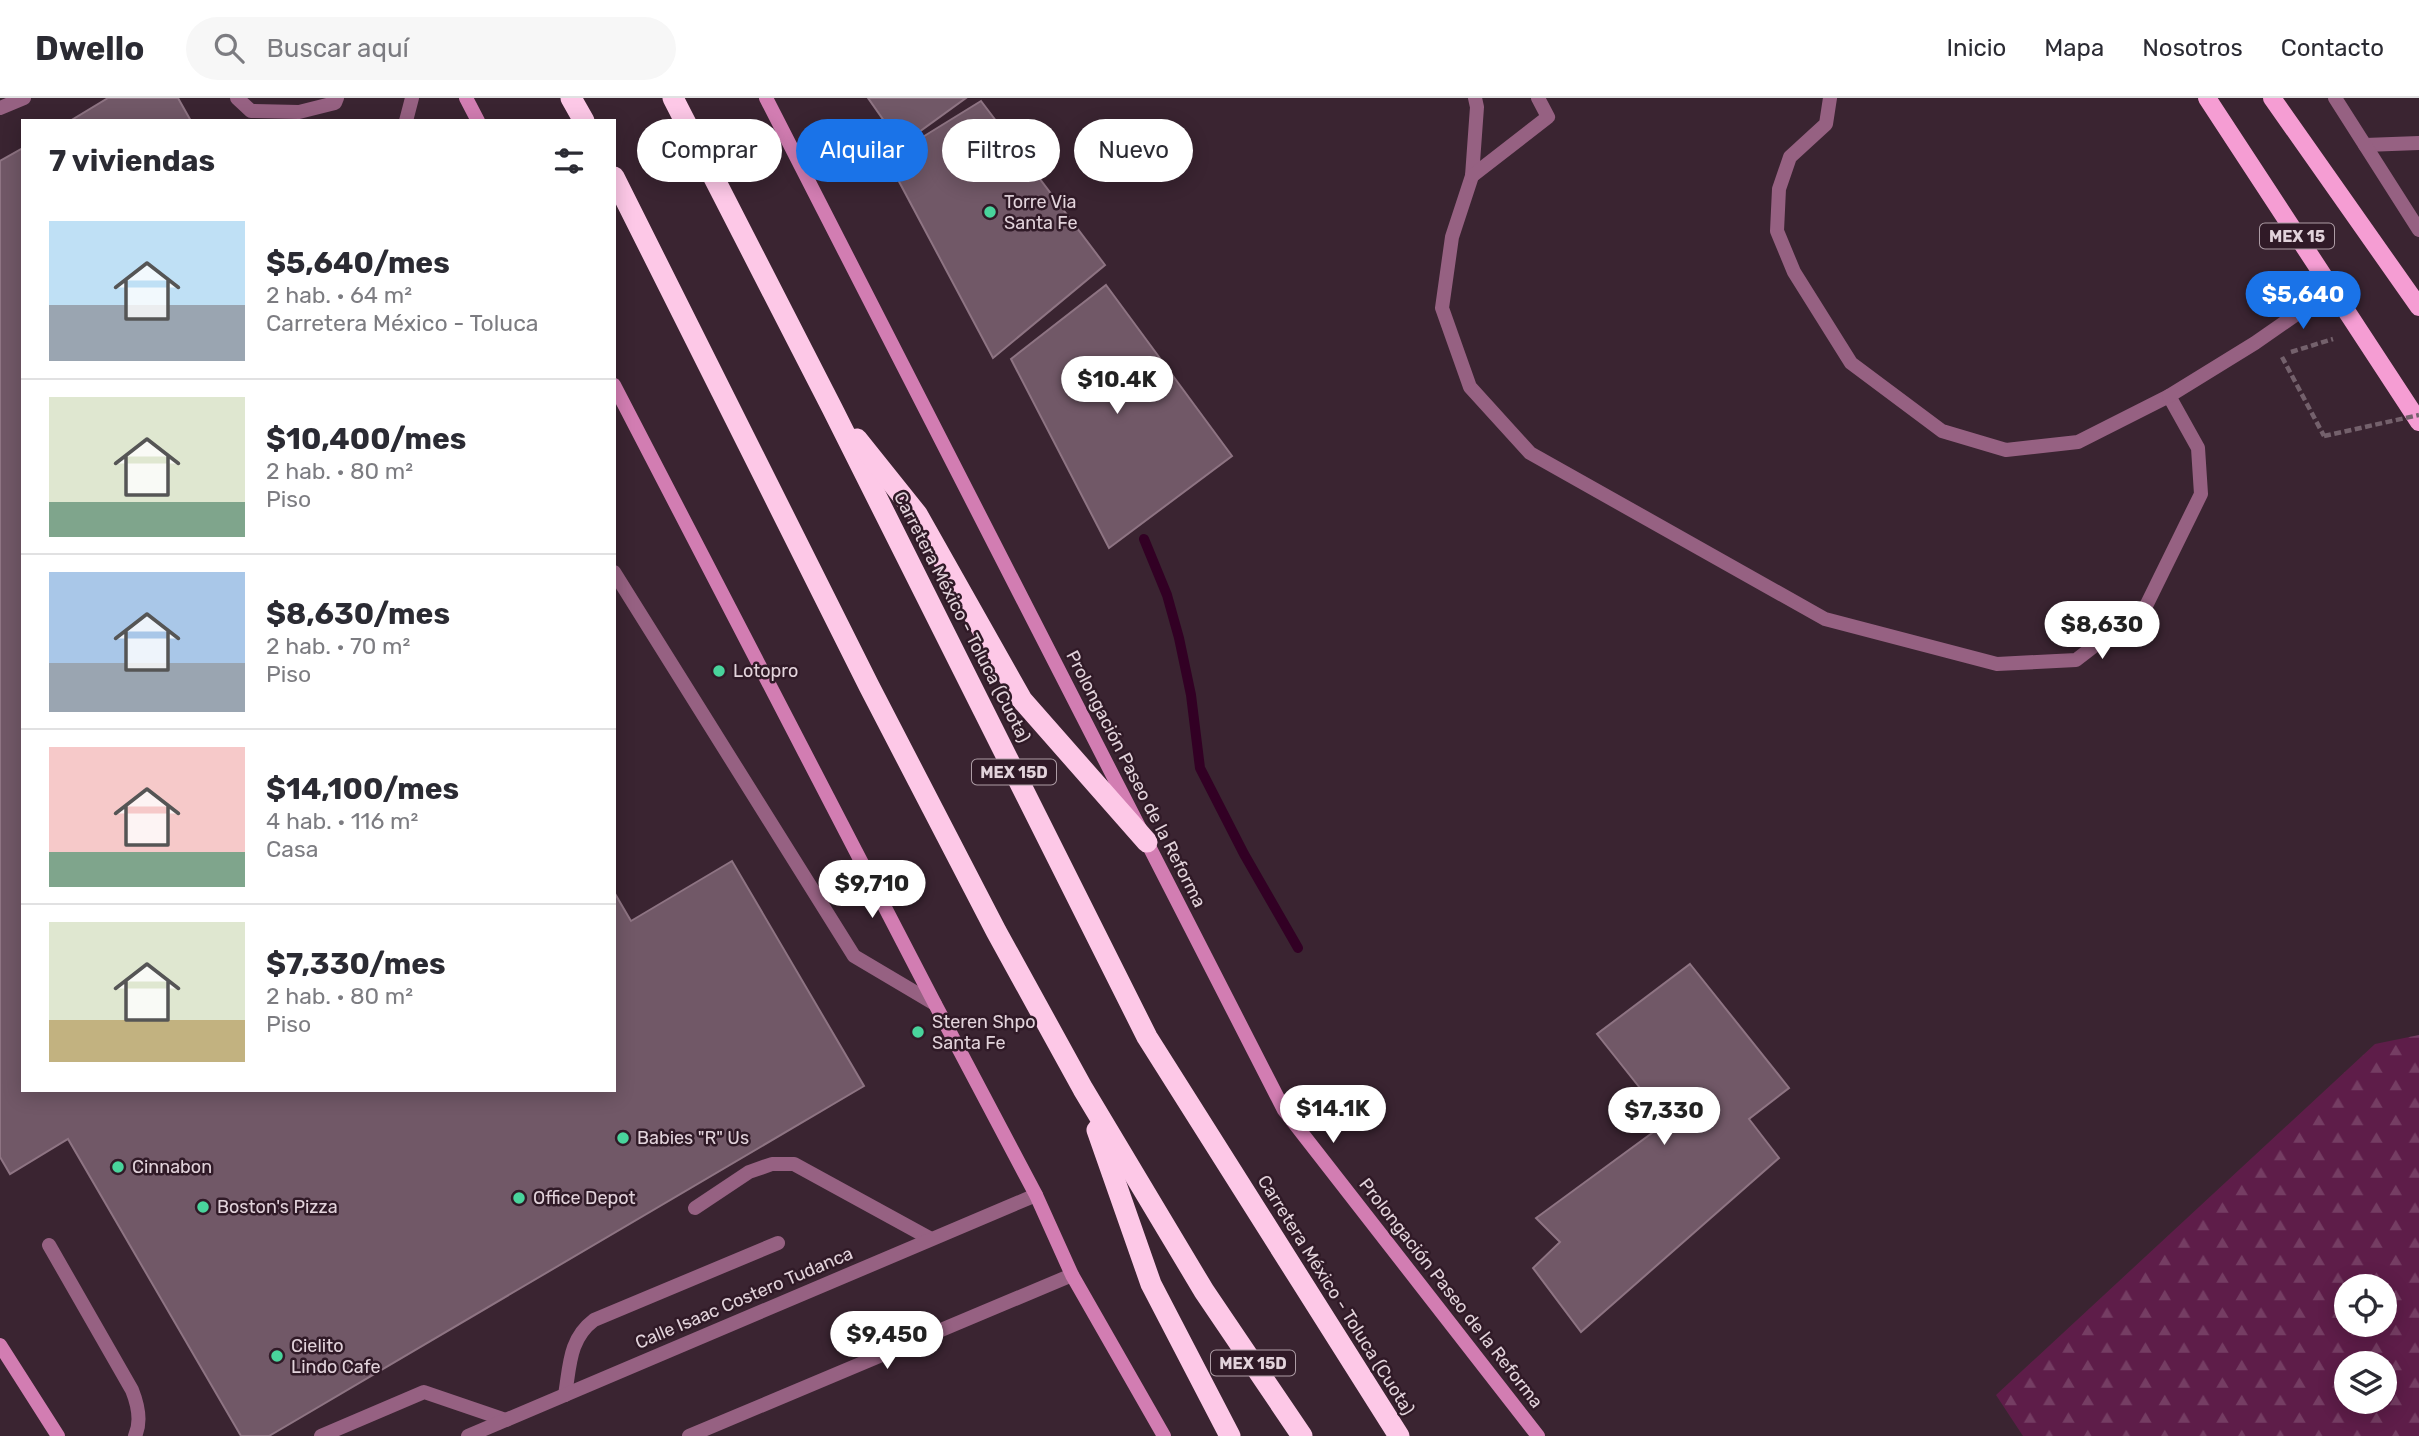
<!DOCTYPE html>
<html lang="es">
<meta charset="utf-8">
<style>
body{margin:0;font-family:Rubik,sans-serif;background:#f7f7f7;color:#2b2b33;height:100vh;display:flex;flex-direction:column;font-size:26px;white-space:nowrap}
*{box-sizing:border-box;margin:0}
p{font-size:23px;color:#7c7c81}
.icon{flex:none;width:38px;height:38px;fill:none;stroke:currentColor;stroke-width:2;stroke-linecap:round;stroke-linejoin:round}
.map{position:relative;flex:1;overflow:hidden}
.sheet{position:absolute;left:21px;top:21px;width:595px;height:973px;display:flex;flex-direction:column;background:#fff;border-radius:0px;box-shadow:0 4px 18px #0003}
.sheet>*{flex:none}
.hud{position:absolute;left:637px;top:21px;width:665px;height:63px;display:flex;gap:14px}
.tools{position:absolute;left:2334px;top:1176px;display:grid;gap:14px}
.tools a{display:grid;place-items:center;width:63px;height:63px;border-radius:50%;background:#fff;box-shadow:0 4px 18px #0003;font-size:35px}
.price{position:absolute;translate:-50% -60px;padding:0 16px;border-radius:24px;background:#fff;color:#222;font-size:23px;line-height:46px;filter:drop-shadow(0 2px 4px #0008)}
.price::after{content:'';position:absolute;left:50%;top:42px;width:21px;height:16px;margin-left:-10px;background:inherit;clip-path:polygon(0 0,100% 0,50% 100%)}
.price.active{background:#1a73e8;color:#fff}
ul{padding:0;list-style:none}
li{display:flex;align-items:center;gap:21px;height:175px;padding:0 28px}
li+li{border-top:2px solid #e1e1e2}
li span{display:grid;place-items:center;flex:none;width:196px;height:140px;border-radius:0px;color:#555}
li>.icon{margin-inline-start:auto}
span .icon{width:84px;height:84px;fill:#fffc;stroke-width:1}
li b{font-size:30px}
h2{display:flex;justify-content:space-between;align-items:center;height:84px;padding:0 28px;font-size:30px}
.chip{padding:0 24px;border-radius:32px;background:#fff;box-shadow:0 4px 18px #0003;font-size:24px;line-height:63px}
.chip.active{background:#1a73e8;color:#fff}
header{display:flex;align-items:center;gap:42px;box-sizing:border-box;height:98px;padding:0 35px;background:#fff;border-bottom:2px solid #e1e1e2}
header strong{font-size:33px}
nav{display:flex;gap:38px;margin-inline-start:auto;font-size:24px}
.search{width:490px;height:63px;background:#f7f7f7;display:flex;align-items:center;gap:18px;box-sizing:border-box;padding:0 24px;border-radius:38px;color:#7c7c81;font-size:26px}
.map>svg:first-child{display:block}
.forest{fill:url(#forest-firs);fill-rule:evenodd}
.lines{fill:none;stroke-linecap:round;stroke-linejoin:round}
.stream{stroke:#320024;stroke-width:10}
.building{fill:#715867;stroke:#8e7483;stroke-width:2}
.path{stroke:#74616c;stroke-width:4.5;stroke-dasharray:7 3.5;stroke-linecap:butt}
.service{stroke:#966182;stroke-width:14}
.minor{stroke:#966182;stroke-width:14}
.tertiary{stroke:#966182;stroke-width:14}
.secondary{stroke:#d27db2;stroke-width:14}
.primary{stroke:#f59dd3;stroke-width:18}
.motorway{stroke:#fdc8e7;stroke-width:21}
.path-bridge{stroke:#74616c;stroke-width:4.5;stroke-dasharray:7 3.5;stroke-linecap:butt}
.poi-dot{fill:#49d49c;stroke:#301a27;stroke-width:2.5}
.labels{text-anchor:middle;stroke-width:5;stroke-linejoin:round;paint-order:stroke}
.shield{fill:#301a27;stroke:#ad9ca5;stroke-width:2}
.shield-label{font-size:16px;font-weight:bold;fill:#e2d3db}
.poi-label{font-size:18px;fill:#e2d3db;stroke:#301a27;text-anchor:start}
.street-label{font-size:18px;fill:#e2d3db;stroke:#301a27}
</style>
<header>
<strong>Dwello</strong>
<div class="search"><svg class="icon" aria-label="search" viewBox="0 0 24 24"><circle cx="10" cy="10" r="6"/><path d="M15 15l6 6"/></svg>Buscar aquí</div>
<nav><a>Inicio</a><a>Mapa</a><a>Nosotros</a><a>Contacto</a></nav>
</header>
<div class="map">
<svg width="2419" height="1338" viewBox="0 0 2419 1338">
<defs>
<pattern id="forest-firs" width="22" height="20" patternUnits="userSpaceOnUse" patternTransform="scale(1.75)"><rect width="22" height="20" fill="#5e1d49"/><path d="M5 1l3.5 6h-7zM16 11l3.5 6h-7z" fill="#753d63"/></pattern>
</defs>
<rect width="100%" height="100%" fill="#3a2431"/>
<path class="forest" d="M2419,937V1338H2023L1996,1297L2375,946ZM2347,1188H2385V1227H2347ZM2347,1265H2385V1304H2347Z"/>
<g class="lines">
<path class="stream" d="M1144,441L1167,497L1179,540L1191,597L1200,670L1244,756L1298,850"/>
</g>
<g class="building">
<path d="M108,0H178L191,23H70Z"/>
<path d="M868,0H966L901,47Z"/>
<path d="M981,3L1105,167L993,260L887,61Z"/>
<path d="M23,50V992H614V794L631,823L732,763L864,988L269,1338H241L68,1041L10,1076L0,1059V63Z"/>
<path d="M1106,187L1232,358L1109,450L1011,261Z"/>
<path d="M1690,866L1789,990L1749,1021L1779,1060L1581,1234L1533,1170L1560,1144L1536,1120L1667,1024L1597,936Z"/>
</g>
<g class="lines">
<g class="path">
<path d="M2291,254L2333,241"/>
<path d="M2282,259L2324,338"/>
</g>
<g class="service">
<path d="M237,0L251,13L299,14L335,5L337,0"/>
<path d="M0,10L24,0"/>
<path d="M406,23L412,0"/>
<path d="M2365,47L2419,45"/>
<path d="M614,474L854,858L935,906"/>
<path d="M695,1110L749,1074L772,1066H794L931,1141"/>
<path d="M49,1147L132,1292C138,1307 142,1323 135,1338"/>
<path d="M565,1297C570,1267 569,1241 594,1222L778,1145"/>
<path d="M321,1338L424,1294L506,1322"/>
</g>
<g class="minor">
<path d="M1475,0L1477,9L1472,78L1452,139L1442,210L1470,289L1530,355L1825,521L1997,566L2076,562L2146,508L2201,396L2198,350L2169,298L2078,344L2006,352L1942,333L1851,265L1794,174L1777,133L1779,91L1790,59L1826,26L1830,0"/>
<path d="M2335,0L2419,132"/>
<path d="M1472,78L1548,19L1538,0"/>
<path d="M2169,298L2255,245L2331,192"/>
</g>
<g class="tertiary">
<path d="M468,1338L1036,1097"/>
<path d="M689,1338L1072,1177"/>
</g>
<g class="secondary">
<path d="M466,0L478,23"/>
<path d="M766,0L1284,1012L1538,1338"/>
<path d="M614,287L935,906L1036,1097L1072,1177L1164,1338"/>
<path d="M0,1247L58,1338"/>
</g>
<g class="primary">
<path d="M2207,0L2419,324"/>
<path d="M2272,0L2419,209"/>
</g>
<g class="motorway">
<path d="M571,0L584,23"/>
<path d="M673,0L832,310L1147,939L1399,1338"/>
<path d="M614,79L869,588L996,833L1083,991L1204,1193L1302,1338"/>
<path d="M857,341L917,416L1022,602L1147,744"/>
<path d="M1097,1032L1151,1186L1230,1338"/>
</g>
<path class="path-bridge" d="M2324,338L2419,317"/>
</g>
<g class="poi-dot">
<circle cx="990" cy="114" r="7"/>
<circle cx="719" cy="573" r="7"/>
<circle cx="918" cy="934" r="7"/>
<circle cx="623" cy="1040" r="7"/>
<circle cx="118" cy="1069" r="7"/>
<circle cx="519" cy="1100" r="7"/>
<circle cx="203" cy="1109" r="7"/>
<circle cx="277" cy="1258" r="7"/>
</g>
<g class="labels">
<g class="shield">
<rect x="2260" y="125.5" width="74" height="25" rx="5"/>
<rect x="972" y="661.5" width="84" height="25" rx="5"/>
<rect x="1211" y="1252.5" width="84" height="25" rx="5"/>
</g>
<g class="shield-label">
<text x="2297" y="144">MEX 15</text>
<text x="1014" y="680">MEX 15D</text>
<text x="1253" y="1271">MEX 15D</text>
</g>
<g class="poi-label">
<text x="1004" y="110">Torre Via<tspan x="1004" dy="21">Santa Fe</tspan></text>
<text x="733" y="579">Lotopro</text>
<text x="932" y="930">Steren Shpo<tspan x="932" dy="21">Santa Fe</tspan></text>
<text x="637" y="1046">Babies "R" Us</text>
<text x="132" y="1075">Cinnabon</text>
<text x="533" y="1106">Office Depot</text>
<text x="217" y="1115">Boston's Pizza</text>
<text x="291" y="1254">Cielito<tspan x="291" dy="21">Lindo Cafe</tspan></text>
</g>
<g class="street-label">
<text transform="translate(962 519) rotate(63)" y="6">Carretera México - Toluca (Cuota)</text>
<text transform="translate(1136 681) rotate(63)" y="6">Prolongación Paseo de la Reforma</text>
<text transform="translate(1451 1195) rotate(52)" y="6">Prolongación Paseo de la Reforma</text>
<text transform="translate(1336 1197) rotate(58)" y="6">Carretera México - Toluca (Cuota)</text>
<text transform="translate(744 1200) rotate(-23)" y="6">Calle Isaac Costero Tudanca</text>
</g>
</g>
</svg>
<div class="tools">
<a><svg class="icon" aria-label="locate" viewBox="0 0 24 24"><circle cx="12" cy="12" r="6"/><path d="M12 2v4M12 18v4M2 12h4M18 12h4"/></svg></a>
<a><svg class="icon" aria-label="layers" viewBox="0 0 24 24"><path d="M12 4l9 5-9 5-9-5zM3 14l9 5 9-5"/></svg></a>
</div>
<b class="price active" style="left:2303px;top:233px">$5,640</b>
<b class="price" style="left:1117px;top:318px">$10.4K</b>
<b class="price" style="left:2102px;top:563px">$8,630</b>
<b class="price" style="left:872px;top:822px">$9,710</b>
<b class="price" style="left:1333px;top:1047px">$14.1K</b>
<b class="price" style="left:1664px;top:1049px">$7,330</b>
<b class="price" style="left:887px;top:1273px">$9,450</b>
<div class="hud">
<a class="chip">Comprar</a>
<a class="chip active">Alquilar</a>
<a class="chip">Filtros</a>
<a class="chip">Nuevo</a>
</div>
<section class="sheet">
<h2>7 viviendas<svg class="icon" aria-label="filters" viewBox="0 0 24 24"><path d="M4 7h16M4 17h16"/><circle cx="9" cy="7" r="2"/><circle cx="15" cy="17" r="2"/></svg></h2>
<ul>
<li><span style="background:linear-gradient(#bfe0f5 60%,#9aa5b1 0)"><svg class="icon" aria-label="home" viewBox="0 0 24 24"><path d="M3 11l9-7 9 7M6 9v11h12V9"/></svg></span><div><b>$5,640/mes</b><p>2 hab. · 64 m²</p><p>Carretera México - Toluca</p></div></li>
<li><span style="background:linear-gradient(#dfe7d0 75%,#7fa58c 0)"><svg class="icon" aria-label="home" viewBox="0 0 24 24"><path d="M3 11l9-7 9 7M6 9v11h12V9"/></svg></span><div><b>$10,400/mes</b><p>2 hab. · 80 m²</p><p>Piso</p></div></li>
<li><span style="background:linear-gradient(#a9c7e8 65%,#9aa5b1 0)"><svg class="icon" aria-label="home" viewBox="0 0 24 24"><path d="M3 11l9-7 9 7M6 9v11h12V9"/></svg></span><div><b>$8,630/mes</b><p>2 hab. · 70 m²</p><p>Piso</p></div></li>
<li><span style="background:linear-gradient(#f6c9c9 75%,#7fa58c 0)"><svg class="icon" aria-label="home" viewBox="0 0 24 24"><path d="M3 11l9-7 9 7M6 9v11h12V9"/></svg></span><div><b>$14,100/mes</b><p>4 hab. · 116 m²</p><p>Casa</p></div></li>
<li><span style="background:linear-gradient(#dfe7d0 70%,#c2b280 0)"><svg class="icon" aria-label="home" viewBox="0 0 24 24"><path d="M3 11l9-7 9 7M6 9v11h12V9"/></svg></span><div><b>$7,330/mes</b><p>2 hab. · 80 m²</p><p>Piso</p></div></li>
</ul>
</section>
</div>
